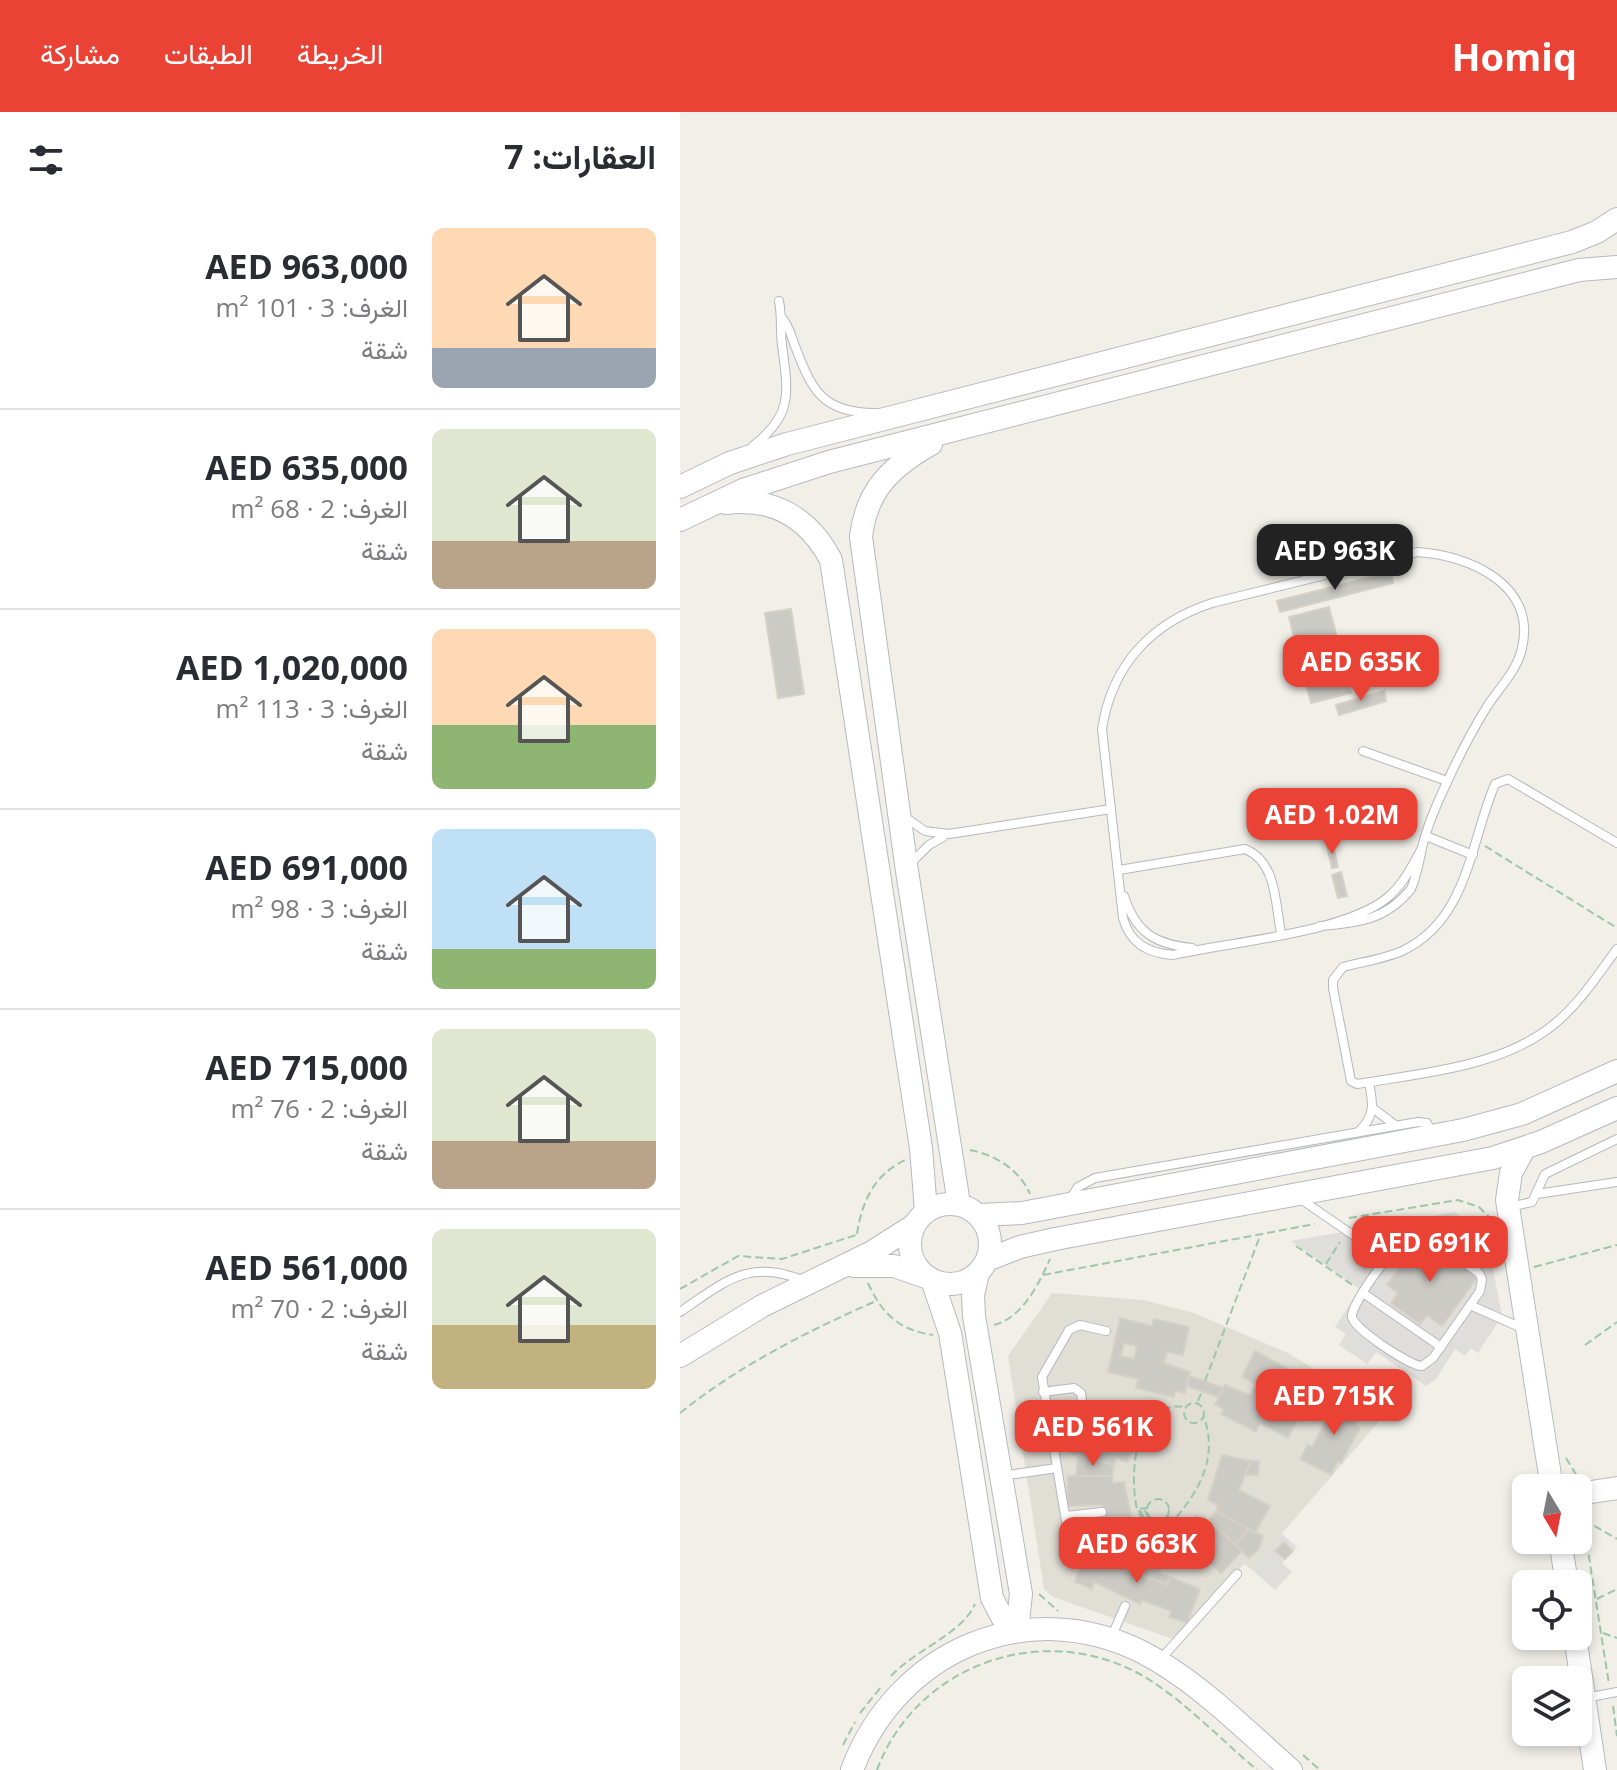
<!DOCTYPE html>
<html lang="ar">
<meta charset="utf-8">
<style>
body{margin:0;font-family:"Open Sans",Vazirmatn,sans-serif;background:#f2f2f3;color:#2b2b33;direction:rtl;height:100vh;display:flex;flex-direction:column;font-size:30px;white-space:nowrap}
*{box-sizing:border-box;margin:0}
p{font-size:26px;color:#7c7c81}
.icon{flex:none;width:44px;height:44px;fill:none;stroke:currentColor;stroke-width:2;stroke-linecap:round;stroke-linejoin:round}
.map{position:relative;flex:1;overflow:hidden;direction:ltr}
.sheet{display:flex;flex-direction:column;background:#fff;width:680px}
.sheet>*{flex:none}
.needle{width:52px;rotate:170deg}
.controls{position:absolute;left:832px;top:1362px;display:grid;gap:16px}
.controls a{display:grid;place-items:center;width:80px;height:80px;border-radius:12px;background:#fff;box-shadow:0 4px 12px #0003;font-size:40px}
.price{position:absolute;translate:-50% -68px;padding:0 18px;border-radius:16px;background:#ea4335;color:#fff;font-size:26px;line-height:52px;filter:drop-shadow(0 2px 4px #0008)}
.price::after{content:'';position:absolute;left:50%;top:48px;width:24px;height:18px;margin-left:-12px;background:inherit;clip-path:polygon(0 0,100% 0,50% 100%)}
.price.on{background:#222;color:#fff}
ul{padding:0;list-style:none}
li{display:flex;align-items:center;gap:24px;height:200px;padding:0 24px}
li+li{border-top:2px solid #e1e1e2}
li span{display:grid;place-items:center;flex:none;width:224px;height:160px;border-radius:12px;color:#555}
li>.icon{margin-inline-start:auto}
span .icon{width:96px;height:96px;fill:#fffc;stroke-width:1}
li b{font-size:34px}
h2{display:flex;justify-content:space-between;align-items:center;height:96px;padding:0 24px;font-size:34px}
header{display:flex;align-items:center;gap:48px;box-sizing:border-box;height:112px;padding:0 40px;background:#ea4335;color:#fff}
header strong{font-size:38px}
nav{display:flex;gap:44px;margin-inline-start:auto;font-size:28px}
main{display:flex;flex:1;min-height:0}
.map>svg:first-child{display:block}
.industrial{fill:#e0deda}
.education{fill:#e1ded6}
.building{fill:#cccac5;stroke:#d6d1c6;stroke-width:2;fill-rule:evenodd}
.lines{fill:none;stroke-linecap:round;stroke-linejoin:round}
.lane-casing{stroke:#b5b8bc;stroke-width:10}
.secondary-casing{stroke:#b6babf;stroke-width:24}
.path{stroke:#9cc7a9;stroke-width:2;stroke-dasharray:8 4;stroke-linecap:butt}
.lane{stroke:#fff;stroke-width:8}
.secondary{stroke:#fff;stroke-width:22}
</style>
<header>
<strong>Homiq</strong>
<nav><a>الخريطة</a><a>الطبقات</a><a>مشاركة</a></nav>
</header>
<main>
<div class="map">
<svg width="937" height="1658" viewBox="0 0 937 1658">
<rect width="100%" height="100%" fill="#f1efe8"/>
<g class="industrial">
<path d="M775,1100L807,1125L822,1204L798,1241L791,1236L785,1244L775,1237L756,1267L746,1274L696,1240L687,1252L659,1233L666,1222L655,1215L680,1177L611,1129Z"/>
<path d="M601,1421L617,1435L602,1451L612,1460L595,1478L571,1457Z"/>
</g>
<path class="education" d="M372,1181L464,1188L514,1201L608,1241L651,1267L703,1305L571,1457L564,1452L496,1528L373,1485L364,1477L328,1244Z"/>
<g class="building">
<path d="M711,460L713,471L600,500L597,489Z"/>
<path d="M649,495L659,533L643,537L645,546L661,542L671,581L631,591L609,505Z"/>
<path d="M111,497L124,582L98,586L85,501Z"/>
<path d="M704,579L706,589L659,603L656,593Z"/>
<path d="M653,684L657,702L640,706L635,688Z"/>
<path d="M653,733L658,755L652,756L647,734Z"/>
<path d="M661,760L667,784L658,786L652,763Z"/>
<path d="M741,1126L797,1166L762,1214L747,1203L740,1212L711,1191L718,1181L707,1173Z"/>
<path d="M440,1206L472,1214L474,1207L509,1215L503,1243L487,1240L484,1251L510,1260L505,1281L495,1279L494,1285L456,1276L458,1267L428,1260ZM444,1231L457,1234L454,1247L441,1244Z"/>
<path d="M575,1239L607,1256L604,1262L633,1277L608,1326L580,1311L576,1320L541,1302L544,1297L535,1292L545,1273L570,1283L576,1272L562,1265Z"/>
<path d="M509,1264L525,1269L543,1276L538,1285L507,1274Z"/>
<path d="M654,1285L682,1299L675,1313L680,1316L661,1351L658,1349L651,1363L620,1347L628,1333L632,1335L651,1300L647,1298Z"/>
<path d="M443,1292L459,1299L457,1303L468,1307L447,1350L436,1346L434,1353L390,1341L400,1314L431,1322Z"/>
<path d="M542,1343L571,1349L559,1378L590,1394L575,1421L536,1399L538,1393L528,1388Z"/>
<path d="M398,1344L434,1353L432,1364H396Z"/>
<path d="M571,1349H579L578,1363H565Z"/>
<path d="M388,1364H432L433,1371L444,1370L454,1417L427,1425L422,1393L387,1394Z"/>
<path d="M536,1399L568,1417L555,1433L529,1408Z"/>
<path d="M516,1404L523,1413L529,1408L562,1439L541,1461L516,1437L494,1455L477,1432Z"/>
<path d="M568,1417L583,1424L579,1437L569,1446L555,1433Z"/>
<path d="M604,1430L613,1439L605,1447L595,1439Z"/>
<path d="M456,1432L485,1444L479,1461L490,1465L487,1473L433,1452L436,1446L449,1451Z"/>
<path d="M409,1434L436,1446L433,1452L487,1473L490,1465L520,1477L507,1511L489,1505L491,1499L462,1488L460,1492L414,1470L412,1477L395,1470Z"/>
</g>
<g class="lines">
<g class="lane-casing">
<g id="lane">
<path d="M102,206C109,213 111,224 115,234C132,279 143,301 195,301"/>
<path d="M73,334C114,302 108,280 102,233C100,217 102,204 99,189"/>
<path d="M683,639L767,669"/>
<path d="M225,705L245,719L269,722L431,697"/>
<path d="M746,724L793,743"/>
<path d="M937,731L828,667L815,672C790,731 788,808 722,839C704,847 682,850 663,855L653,868V876L671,969L677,972C743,961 827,955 879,908C902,888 919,861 937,837"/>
<path d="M231,751L249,733L263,725"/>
<path d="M439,758L565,737C597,750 595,791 601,821"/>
<path d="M444,784C456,821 475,832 512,836"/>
<path d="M640,814C678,811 706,808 731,777C737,763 739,751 742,736C747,713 758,689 768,668C780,642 793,617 808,593C820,575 838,557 842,536C857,472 788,443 737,440L532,491C471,511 432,553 422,617L443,806C450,831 467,841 493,843C550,830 664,821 707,786C723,773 732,754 742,736"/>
<path d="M694,997L715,1013"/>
<path d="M678,1020C696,1004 693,991 689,970"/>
<path d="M857,1082L937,1070"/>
<path d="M619,1086L708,1147"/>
<path d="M389,1088L398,1075L415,1066L738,1010L747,1011L753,1023"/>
<path d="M829,1095L852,1090L865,1062L937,1027"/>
<path d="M732,1120L747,1125L799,1161L802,1167L800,1179L753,1246L742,1254C730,1254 674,1217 672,1205C670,1192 720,1125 732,1120Z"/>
<path d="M683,1181L761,1235"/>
<path d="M790,1193L844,1217"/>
<path d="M0,1200C46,1169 68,1146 125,1169"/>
<path d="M363,1280L394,1276L401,1281L405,1311L370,1318"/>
<path d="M367,1300L404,1294"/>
<path d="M321,1364L377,1356"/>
<path d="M386,1404L422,1400"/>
<path d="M393,1451L362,1265L389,1218L400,1213L426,1219"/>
<path d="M431,1526L445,1494"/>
<path d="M479,1549L557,1462"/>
<path d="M905,1586L937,1580"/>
</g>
</g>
<g class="secondary-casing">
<g id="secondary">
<path d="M251,332C212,354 186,378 181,425L227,759L279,1092"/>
<path d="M0,375L50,351L107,332L892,130L917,120L937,107"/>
<path d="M46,391C93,385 129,406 151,448L241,1036L246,1099"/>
<path d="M0,408L63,378L149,350L899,158L937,155"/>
<path d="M844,1037L831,1061L827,1088L872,1376"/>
<circle cx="270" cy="1132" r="40"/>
<path d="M299,1103L342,1101L783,1018L842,1002L937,959"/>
<path d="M307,1148L340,1135L375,1127L813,1046L861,1030L937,996"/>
<path d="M174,1154H214L246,1165"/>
<path d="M252,1168L270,1221L312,1486L322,1505L337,1519L341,1482L294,1204L293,1183L298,1161"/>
<path d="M0,1244L82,1194L192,1140L233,1114"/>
<path d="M898,1382L937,1376"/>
<path d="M880,1428L887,1472"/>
<path d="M895,1524L915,1658"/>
<path d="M172,1658C217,1539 346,1482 462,1540C518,1569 564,1617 611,1658"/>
</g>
</g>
<g class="path">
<path d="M805,734L937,816"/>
<path d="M290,1038C315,1043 339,1057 350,1082"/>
<path d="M669,1106L778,1088L799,1095L811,1107"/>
<path d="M177,1122C182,1089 194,1063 225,1048"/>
<path d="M616,1134L674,1174"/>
<path d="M646,1152L660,1130"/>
<path d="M854,1155L937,1133"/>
<path d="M363,1163L635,1112"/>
<path d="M188,1171C202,1202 219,1218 253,1223"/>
<path d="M0,1177L58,1144L102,1147L176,1123"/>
<path d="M314,1213C342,1206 359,1172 370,1147"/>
<path d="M905,1233L937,1210"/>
<path d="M525,1269L580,1124"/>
<path d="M518,1289L522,1279"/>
<circle cx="514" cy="1301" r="10"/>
<path d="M0,1301C60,1253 126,1220 196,1189"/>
<path d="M886,1346L897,1364"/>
<circle cx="478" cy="1398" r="11"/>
<path d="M468,1396L457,1397C449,1362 454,1287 506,1295"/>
<path d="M459,1398C462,1418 480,1423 494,1409"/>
<path d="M465,1398C468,1411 479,1415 489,1407"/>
<path d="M461,1399L464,1407L473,1414H484L491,1408"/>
<path d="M487,1404L494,1408C520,1378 538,1345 524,1305"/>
<path d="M903,1407L929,1572"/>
<path d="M904,1408L937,1427"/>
<path d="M359,1482L378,1499"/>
<path d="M917,1487L937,1477"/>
<path d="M923,1521L937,1526"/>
<path d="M211,1564C235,1538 283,1521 295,1492"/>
<path d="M933,1594L937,1624"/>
<path d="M180,1601L201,1575"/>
<path d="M163,1633L175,1610"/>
<path d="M623,1643L640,1658"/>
<path d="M197,1658C235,1555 357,1510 454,1559C497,1581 539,1626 577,1658"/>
</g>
<use href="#lane" class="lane"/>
<use href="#secondary" class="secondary"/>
</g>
</svg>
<div class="controls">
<a><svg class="needle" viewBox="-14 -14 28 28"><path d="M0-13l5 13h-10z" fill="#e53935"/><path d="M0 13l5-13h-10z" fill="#7c7c81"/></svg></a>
<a><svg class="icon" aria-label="locate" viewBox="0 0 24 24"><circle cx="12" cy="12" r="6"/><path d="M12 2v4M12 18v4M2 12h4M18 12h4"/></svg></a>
<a><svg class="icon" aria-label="layers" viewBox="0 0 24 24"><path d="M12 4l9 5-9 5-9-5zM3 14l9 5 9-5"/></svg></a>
</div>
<b class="price on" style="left:655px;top:480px">AED 963K</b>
<b class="price" style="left:681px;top:591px">AED 635K</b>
<b class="price" style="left:652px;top:744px">AED 1.02M</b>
<b class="price" style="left:750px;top:1172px">AED 691K</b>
<b class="price" style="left:654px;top:1325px">AED 715K</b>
<b class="price" style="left:413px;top:1356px">AED 561K</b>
<b class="price" style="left:457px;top:1473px">AED 663K</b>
</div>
<section class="sheet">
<h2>العقارات: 7<svg class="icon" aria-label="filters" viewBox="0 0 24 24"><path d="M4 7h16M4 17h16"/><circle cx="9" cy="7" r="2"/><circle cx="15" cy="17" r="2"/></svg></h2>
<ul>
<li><span style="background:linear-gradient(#ffd9b3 75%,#9aa5b1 0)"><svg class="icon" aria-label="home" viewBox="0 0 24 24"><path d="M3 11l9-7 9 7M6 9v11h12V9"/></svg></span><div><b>AED 963,000</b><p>الغرف: 3 · 101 m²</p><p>شقة</p></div></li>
<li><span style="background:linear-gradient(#dfe7d0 70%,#b9a48a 0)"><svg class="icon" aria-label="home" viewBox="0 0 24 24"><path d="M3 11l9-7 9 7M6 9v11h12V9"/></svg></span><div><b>AED 635,000</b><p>الغرف: 2 · 68 m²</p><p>شقة</p></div></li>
<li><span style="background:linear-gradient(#ffd9b3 60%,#8fb573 0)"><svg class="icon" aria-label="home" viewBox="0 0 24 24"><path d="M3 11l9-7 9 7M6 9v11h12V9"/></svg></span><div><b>AED 1,020,000</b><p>الغرف: 3 · 113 m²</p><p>شقة</p></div></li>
<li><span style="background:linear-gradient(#bfe0f5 75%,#8fb573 0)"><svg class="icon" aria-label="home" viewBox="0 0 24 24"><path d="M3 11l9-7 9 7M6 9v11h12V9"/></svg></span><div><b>AED 691,000</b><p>الغرف: 3 · 98 m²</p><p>شقة</p></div></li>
<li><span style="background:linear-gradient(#dfe7d0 70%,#b9a48a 0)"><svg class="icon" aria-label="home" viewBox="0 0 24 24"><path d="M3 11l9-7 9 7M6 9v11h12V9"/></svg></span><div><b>AED 715,000</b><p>الغرف: 2 · 76 m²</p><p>شقة</p></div></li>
<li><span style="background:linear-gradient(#dfe7d0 60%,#c2b280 0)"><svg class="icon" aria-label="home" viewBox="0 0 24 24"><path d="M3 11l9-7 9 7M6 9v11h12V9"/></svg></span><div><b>AED 561,000</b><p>الغرف: 2 · 70 m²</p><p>شقة</p></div></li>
</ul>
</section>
</main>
